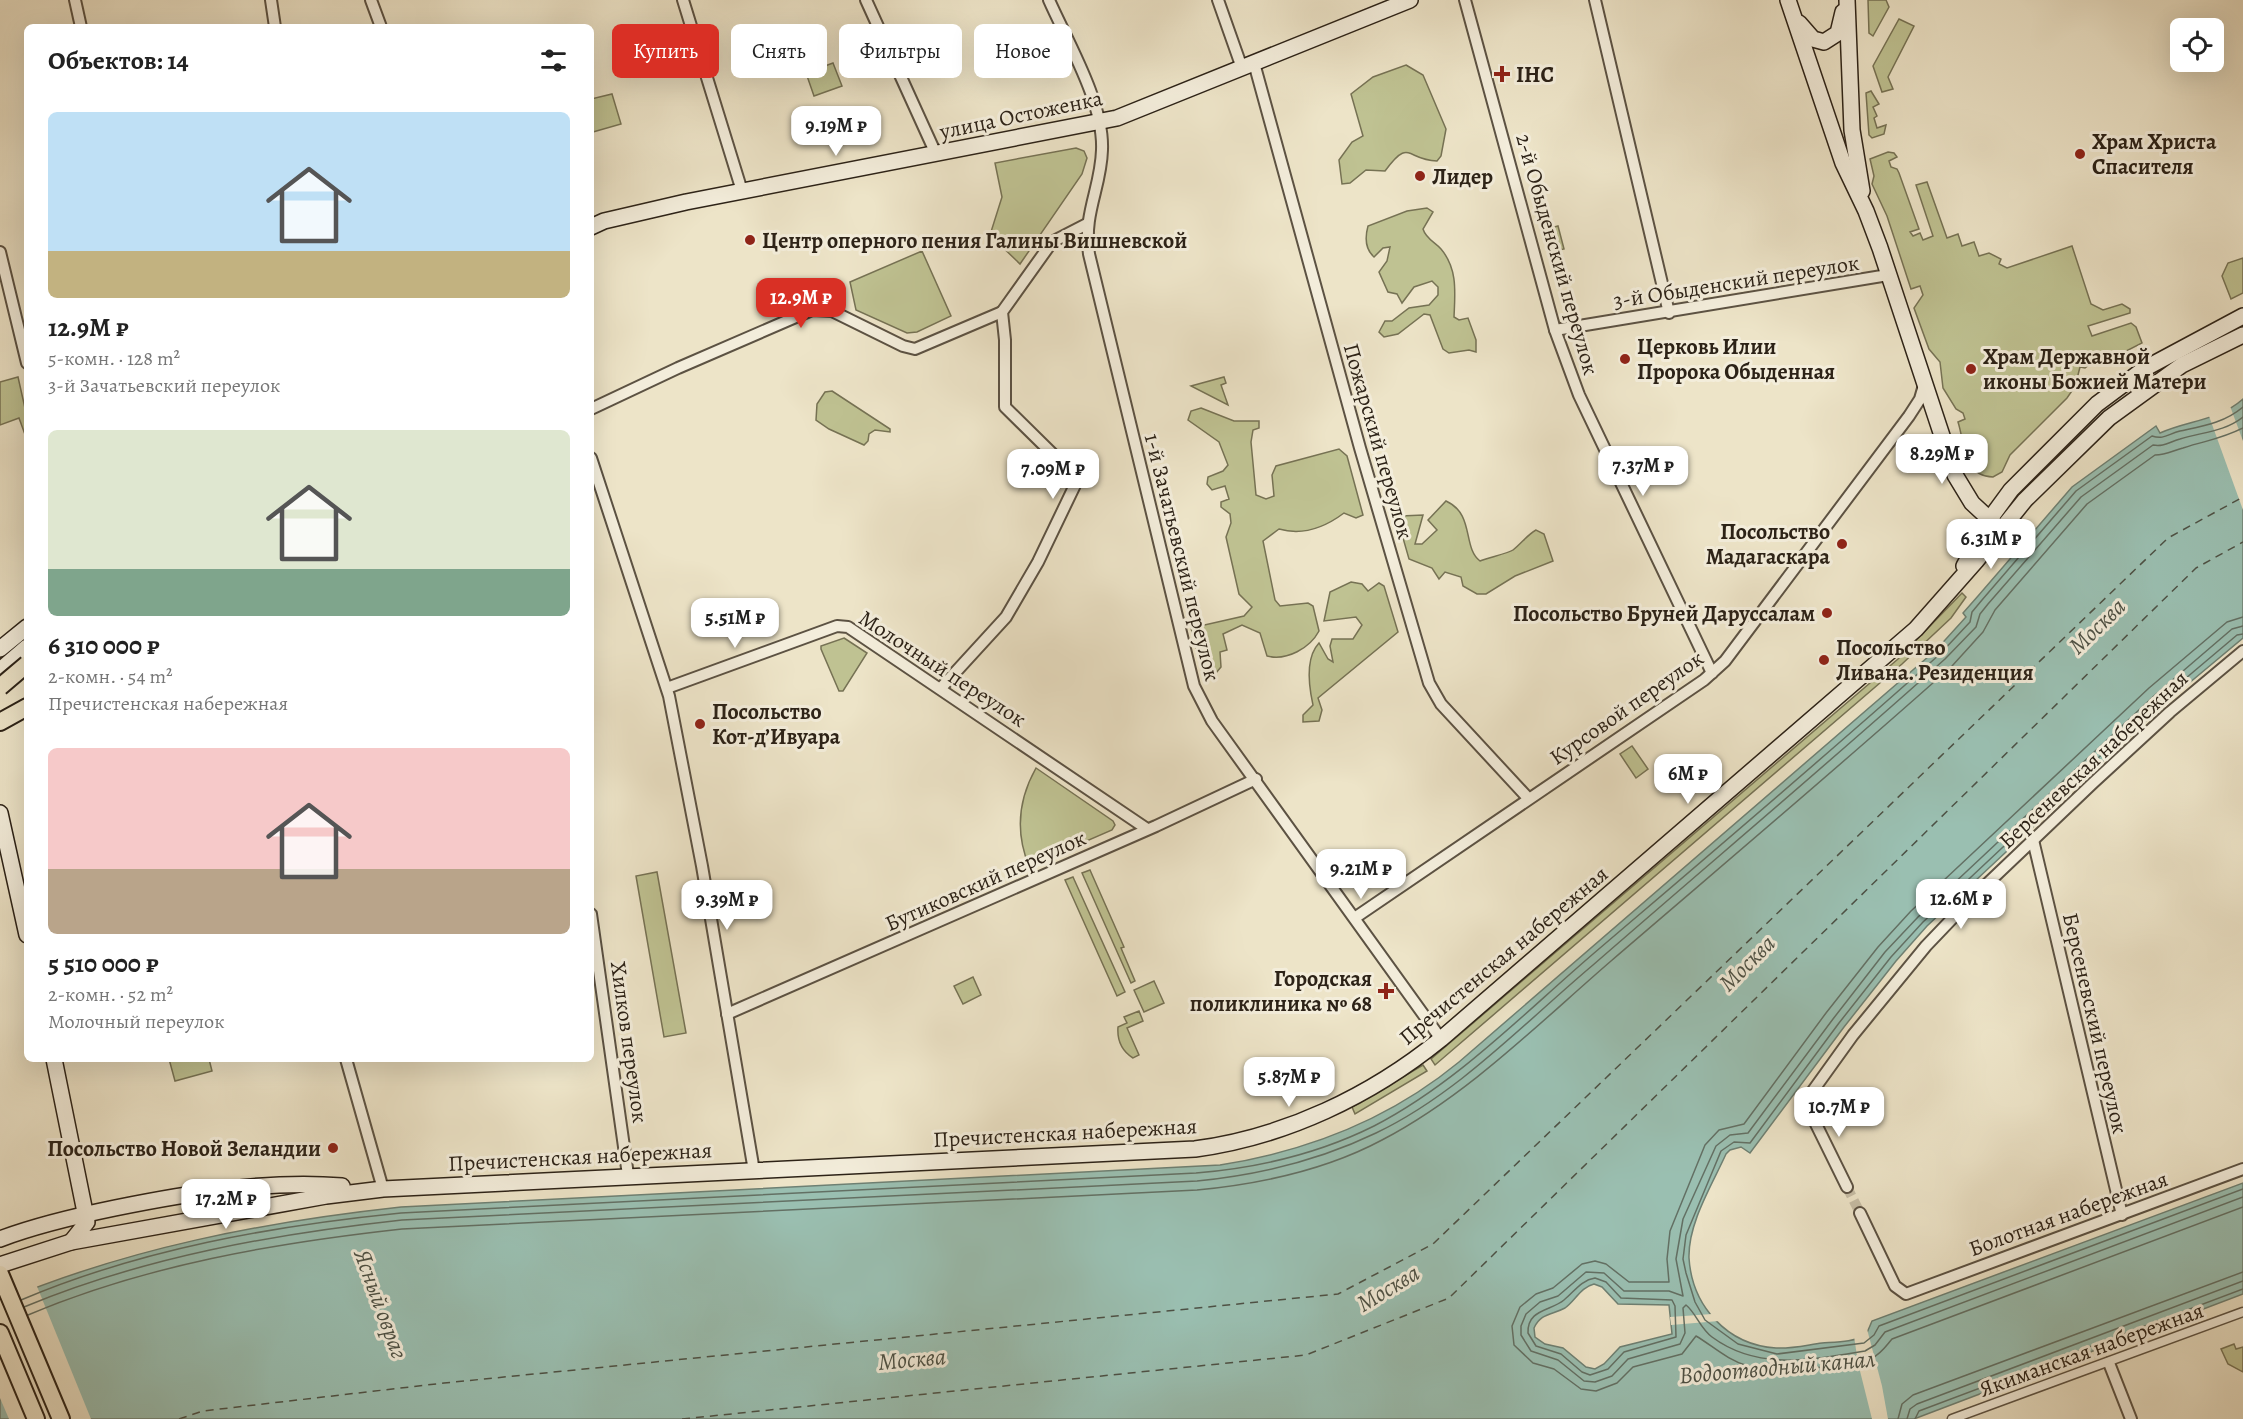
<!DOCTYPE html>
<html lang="ru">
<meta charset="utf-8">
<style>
body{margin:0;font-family:Alegreya,serif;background:#f2f2f2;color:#222;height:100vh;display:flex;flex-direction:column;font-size:22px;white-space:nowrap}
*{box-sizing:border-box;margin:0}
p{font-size:20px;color:#767676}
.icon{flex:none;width:33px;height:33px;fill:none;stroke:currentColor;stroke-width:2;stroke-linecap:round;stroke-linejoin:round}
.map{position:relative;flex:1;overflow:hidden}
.drawer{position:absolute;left:24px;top:24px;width:570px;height:1038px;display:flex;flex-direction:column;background:#fff;border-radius:9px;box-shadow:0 6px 24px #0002}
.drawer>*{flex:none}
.hud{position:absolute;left:612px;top:24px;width:570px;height:54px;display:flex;gap:12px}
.fabs{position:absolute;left:2170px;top:18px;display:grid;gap:12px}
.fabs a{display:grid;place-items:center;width:54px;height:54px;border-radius:9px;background:#fff;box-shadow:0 6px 24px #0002;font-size:30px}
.price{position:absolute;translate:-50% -51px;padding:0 14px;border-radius:12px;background:#fff;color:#222;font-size:20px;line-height:39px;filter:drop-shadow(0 2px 3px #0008)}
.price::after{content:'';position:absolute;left:50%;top:36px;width:18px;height:14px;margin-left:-9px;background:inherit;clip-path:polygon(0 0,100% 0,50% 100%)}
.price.selected{background:#d93025;color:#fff}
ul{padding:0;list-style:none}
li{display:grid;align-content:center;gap:12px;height:318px;padding:0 24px}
li span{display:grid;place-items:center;height:186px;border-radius:9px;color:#555}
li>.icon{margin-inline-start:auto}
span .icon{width:108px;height:108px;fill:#fffc;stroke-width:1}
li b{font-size:26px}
h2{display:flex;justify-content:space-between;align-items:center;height:72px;padding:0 24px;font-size:26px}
.chip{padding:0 21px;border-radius:9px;background:#fff;box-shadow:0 6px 24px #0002;font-size:21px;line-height:54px}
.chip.selected{background:#d93025;color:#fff}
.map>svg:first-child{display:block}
.green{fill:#bfc292;stroke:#767254;stroke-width:1.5}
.water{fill:#9abfb1;stroke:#6e8073;stroke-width:1.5;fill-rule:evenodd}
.pier{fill:#ede4c8}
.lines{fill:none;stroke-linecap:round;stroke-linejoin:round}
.shore{stroke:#637064;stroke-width:1.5}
.ferry{stroke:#4d5145;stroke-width:1.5;stroke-dasharray:8 6;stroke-linecap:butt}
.minor-tunnel{stroke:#c6bda5;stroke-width:10;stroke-dasharray:10 5;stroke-linecap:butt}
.pedestrian-casing{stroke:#5c5243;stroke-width:11}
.minor-casing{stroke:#5c5243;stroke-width:14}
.secondary-casing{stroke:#2c2217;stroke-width:18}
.primary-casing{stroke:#2c2217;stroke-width:20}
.pedestrian{stroke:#f3eddb;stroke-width:8}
.minor{stroke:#f3eddb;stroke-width:10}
.secondary{stroke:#f3eddb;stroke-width:15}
.primary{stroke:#ede4c8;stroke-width:16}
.primary-bridge-casing{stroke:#2c2217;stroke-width:20;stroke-linecap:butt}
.primary-bridge{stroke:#ede4c8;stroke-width:16}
.poi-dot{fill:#8f2418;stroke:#f3eddb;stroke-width:2}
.labels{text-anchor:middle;stroke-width:6;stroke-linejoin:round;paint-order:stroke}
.poi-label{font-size:22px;font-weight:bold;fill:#2c2217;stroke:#f3eddb;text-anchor:start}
.street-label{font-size:22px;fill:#2c2217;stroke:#f3eddb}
.water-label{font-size:24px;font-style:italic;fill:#4d5145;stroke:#f3eddb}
</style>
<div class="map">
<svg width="2243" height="1419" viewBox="0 0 2243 1419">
<rect width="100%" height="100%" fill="#ede4c8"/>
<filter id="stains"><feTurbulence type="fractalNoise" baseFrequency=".00333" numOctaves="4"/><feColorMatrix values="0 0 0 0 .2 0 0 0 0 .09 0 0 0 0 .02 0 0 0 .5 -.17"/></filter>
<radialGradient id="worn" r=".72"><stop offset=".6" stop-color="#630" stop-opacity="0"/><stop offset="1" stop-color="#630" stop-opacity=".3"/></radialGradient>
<g class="green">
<path d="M1868,0H1886L1889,7L1873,36L1869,33Z"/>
<path d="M1899,19L1914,26L1888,77L1893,89L1882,92L1873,66Z"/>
<path d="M833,63L842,86L814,96L806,73Z"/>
<path d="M1406,65L1423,75L1446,129L1441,156L1437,161C1406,160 1410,137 1385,171L1366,170L1350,183L1342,184L1339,160L1352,142L1363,136L1351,94L1373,77Z"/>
<path d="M1871,91L1879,104L1873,107L1877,116L1874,118L1877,128L1886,125L1884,134L1872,138L1869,135L1866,93Z"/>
<path d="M612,94L621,124L593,132L591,99Z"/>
<path d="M1076,148L1084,151L1087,158L1082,174L1020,264L990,235L1002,197L995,163Z"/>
<path d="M1888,152L1894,153L1897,157L1889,161L1891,167L1897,169L1899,173L1919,229L1910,232L1913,236L1920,233L1923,240L1933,236L1916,185L1927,182L1947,238L1958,234L1962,246L1974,242L1979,256L1989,253L2001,259L1999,264L2007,268L2072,246L2091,304L2103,310L2122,304L2130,309V313L2088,326L2092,336L2131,323L2136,327L2142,343L2103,363L2098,358L2085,368L2080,367L2077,379L2070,378L2074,388L2067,398L2010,455L2002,472L1993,477C1962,476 1965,443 1958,422L1965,419L1963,413L1956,409L1943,388L1940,362L1929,349L1914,308L1923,295L1920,286L1911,289L1887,216L1872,184L1874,176L1870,159Z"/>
<path d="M1427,208L1433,212L1423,229C1426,239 1435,242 1441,249C1458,269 1455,293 1454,317L1459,320L1468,318L1476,340V352L1469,350L1449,353L1443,349L1430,315L1424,314L1398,334L1384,337L1379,332L1385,321H1392L1409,308L1429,305L1438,295V287L1432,281L1414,287L1402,303L1397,294L1388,292L1379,272L1387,261L1390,247L1383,248L1374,257C1365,249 1365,237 1368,226L1407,211Z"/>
<path d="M1558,226L1564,249L1549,252L1544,230Z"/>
<path d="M922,251L951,316L917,332L907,333L856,310L850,282Z"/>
<path d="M2243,258V293L2231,299L2222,276L2228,263Z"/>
<path d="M18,377L27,417V440L19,418L0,425V382Z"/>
<path d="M1224,377L1226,383L1221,385L1228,405L1191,386Z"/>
<path d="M832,391L890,429V432L875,430L869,434L868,441L864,445L829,429L816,420L817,404L825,392Z"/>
<path d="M1201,408L1234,421H1259V428L1253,430L1251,442L1256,495L1266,499L1274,496L1272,475L1276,466L1339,449L1347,456L1363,515L1356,518L1344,513C1324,528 1303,536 1279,529L1263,541L1275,600L1280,606L1308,603L1313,606L1319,631C1310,648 1287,661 1267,656L1260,633L1242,625L1223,634L1227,650L1220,652L1221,667L1215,674L1204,678L1191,628L1244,616L1252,607L1239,594L1226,537L1231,523L1230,514L1221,507V502L1229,499L1225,486L1212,490L1207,484L1208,477L1223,471L1228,465L1219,442L1188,420L1191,411Z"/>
<path d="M1446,501C1475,514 1462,547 1480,561C1487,558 1509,553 1513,550C1522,543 1526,536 1536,530L1544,534L1553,561L1515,576L1486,594H1477L1463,586L1461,577L1445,572L1439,579L1432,568L1409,559L1399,524L1401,516L1423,515L1415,544H1422L1437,530L1428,520Z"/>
<path d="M1351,582L1362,584L1368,591L1379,583L1384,586L1398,632L1318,698L1322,710L1319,721L1303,722V715L1313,705C1309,687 1305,658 1319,643L1328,659L1333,662L1330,646L1332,639H1353L1362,625L1356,617L1324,621L1330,592Z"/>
<path d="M1962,593L1966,597L1951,618L1902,664L1435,1065L1431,1059L1898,659Z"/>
<path d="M844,638L867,653L843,691H839L821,649V646Z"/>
<path d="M1632,746L1648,769L1636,778L1620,754Z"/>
<path d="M1036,768L1113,821L1115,825L1112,830L1029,866C1015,832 1018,800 1036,768Z"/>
<path d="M1090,870L1124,947L1121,948L1135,981L1131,983L1082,873Z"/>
<path d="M657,872L686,1033L664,1037L636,876Z"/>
<path d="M1073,877L1125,992L1117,996L1065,880Z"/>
<path d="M973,977L981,995L963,1004L954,986Z"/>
<path d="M1154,981L1164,1003L1144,1012L1134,990Z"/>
<path d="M1139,1011L1143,1021L1127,1028L1139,1055L1133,1058C1122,1051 1117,1040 1118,1027L1127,1023L1124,1017Z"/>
<path d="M169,1059H209L212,1071L175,1081Z"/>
<path d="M1423,1065L1427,1071L1355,1114L1352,1107Z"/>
<path d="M2234,1344L2236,1349L2243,1347V1372L2228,1364L2221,1349Z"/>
</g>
<path class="water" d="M2243,399V638L2164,704L1927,926L1896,961L1844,1027L1750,1153L1741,1147L1730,1150L1726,1154C1712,1185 1688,1223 1689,1258C1692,1306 1727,1345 1776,1348C1791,1349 1807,1345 1822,1343C1835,1342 1855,1342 1866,1335L1872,1321L2243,1183V1294L1914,1419H0V1302C128,1248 263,1222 401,1207L1220,1165C1308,1151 1390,1119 1459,1062L1936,650L1966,617L1963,613L1978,596L2072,487L2156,426L2160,433C2189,420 2218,421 2243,399ZM1594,1284L1602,1287L1618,1304L1669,1305L1672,1334L1620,1347L1604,1364L1595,1369L1586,1367L1563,1348L1545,1344L1535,1337L1534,1328C1541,1313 1552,1315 1565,1308C1575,1301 1581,1287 1594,1284Z"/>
<g class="pier">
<path d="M2230,406L2243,441V510L2209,416Z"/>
<path d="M36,1284L91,1419H9L0,1398V1299Z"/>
<path d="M1712,1314L1719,1321L1671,1325L1670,1317Z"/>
<path d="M1867,1329L1882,1386L1888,1419H1872L1858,1363L1854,1336Z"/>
</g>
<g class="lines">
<g class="shore">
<path d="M2243,617L2227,622L2149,688L1911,911L1878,947L1826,1013L1744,1124L1719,1130L1705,1145L1670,1231L1667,1259L1669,1282H1629L1606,1264L1595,1261L1582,1264L1553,1288L1536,1294L1520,1307L1512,1326L1514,1345L1533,1363L1554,1369L1581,1389L1596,1391L1617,1383L1633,1367L1682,1354L1696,1336C1713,1346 1727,1360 1748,1366C1774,1372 1848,1368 1872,1358C1881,1354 1886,1346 1892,1339L2243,1207"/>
<path d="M2243,626L2232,629L2155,695L1918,917L1885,952L1833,1019L1748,1133L1730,1135L1716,1146L1683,1219L1676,1259L1683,1296L1669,1291H1624L1604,1273L1586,1272L1558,1296L1540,1302L1526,1314L1521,1326V1335L1531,1351L1558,1360L1584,1381L1595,1382L1612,1376L1628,1359L1680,1344L1685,1333L1683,1308L1686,1305C1696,1313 1700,1328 1712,1337C1758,1371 1811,1360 1865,1351L1875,1345L1885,1332L2243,1197"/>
<path d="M2243,634L2237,635L2160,700L1923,922L1891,957L1839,1023L1750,1143L1734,1142L1721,1151L1686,1235L1683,1259L1686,1273L1695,1302L1705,1320L1738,1344L1777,1354L1864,1343L1874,1335L1879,1326L2243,1189"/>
<path d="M1595,1278L1606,1282L1621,1298L1672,1300L1675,1306L1676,1337L1624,1352L1608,1369L1590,1375L1582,1372L1561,1354L1536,1346L1528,1333C1527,1309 1551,1311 1564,1300C1574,1292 1581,1280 1595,1278Z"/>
<path d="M21,1300C141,1249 272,1226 401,1213L1196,1173C1257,1168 1320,1153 1374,1126C1457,1083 1523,1014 1593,954C1709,855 1826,756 1940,654L1970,622L1972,612L1982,600L2076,491L2152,436C2164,440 2168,434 2180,431C2203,426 2224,423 2243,407"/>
<path d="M24,1307C144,1257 274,1234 402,1220L1197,1181C1258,1175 1320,1160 1376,1133C1458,1094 1524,1023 1593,965C1710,863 1829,763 1945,659L1976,627L1980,614L1988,604L2081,497L2153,445C2164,447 2169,442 2180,439C2202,432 2224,432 2243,417"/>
<path d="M28,1315C146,1265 275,1243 402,1229L1197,1190C1260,1184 1326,1170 1382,1140C1468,1095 1538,1024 1611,961C1725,863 1840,766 1952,666L1983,632L1995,610L2087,504L2155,455C2166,455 2172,451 2183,448C2207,440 2219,440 2243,428"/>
<path d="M1898,1419L1902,1404L1913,1395L2243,1272"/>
<path d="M1907,1419L1910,1409L1917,1404L2243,1281"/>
<path d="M1915,1419L1919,1411L2243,1289"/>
</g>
<g class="ferry">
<path d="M179,1419L203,1411L444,1383L1338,1294L1433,1244L2168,538L2243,497"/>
<path d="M682,1419L1306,1355L1449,1298L2196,568L2243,542"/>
</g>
<path class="minor-tunnel" d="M1847,1187L1860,1213"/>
<g class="pedestrian-casing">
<path id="pedestrian" d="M1952,1419L2243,1312"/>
</g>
<g class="minor-casing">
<g id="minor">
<path d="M75,0L81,27"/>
<path d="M271,0L275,27"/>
<path d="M371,0L381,27"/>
<path d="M683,0L742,191"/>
<path d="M866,0L936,154"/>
<path d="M1049,0C1068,43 1104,103 1102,150C1101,188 1083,213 1089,254L1194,686L1212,721L1441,1039"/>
<path d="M1218,0L1242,68"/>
<path d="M1465,0L1555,330L1579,395L1712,673"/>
<path d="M1595,0L1669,313"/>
<path d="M1254,63L1360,448L1429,683L1441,704L1528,798"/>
<path d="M0,252L27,363"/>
<path d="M1555,330L1888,275"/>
<path d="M591,409L678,368L812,310L832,311L903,346L915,349L1002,312"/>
<path d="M591,458L669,696L702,866L754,1171"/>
<path d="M667,688L837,626L848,627L1147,829"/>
<path d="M941,688L1006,617L1038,562L1075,485L1073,474L1005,407V340L1002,312L1052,242L1087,224"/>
<path d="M2033,840L2122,1215"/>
<path d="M591,914L628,1175"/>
<path d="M1356,917L1704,680L1725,661L1909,416L1920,399L1924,385"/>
<path d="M727,1014L1156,826L1256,779"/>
<path d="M346,1059L383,1189"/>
<path d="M1847,1187L1813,1118L1812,1092L1853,1035L1926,946L1969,901L2093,783L2170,712L2243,651"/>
<path d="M1860,1213L1895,1286L1906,1294L2243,1169"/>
<path d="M2109,1363L2131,1419"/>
</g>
</g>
<g class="secondary-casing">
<g id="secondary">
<path d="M1788,0L1843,163L1866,211L1880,248L1955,475L1972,503L2000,529"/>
<path d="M1847,0L1852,130L1862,191"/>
<path d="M1799,23L1813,39L1824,42L1838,33L1843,12"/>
<path d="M591,227L604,221L686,202L1117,118L1410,0"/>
<path d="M1964,566L1989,520L2011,490L2097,404L2144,369L2243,316"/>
<path d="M0,649L27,627"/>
<path d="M0,670L27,647"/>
<path d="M0,813L27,935"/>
<path d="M54,1059L87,1222L71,1242"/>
<path d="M0,1239C37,1225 76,1216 115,1208C189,1193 267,1180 342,1186"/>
<path d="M0,1265L71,1242L326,1196L383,1189L1195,1149C1285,1137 1371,1096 1441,1039L1916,629L1976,561L2025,500L2109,418L2182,365L2243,335"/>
</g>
</g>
<g class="primary-casing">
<g id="primary">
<path d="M0,722L27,707"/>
<path d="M0,1274L61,1419"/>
<path d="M0,1333L36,1419"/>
</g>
</g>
<use href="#pedestrian" class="pedestrian"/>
<use href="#minor" class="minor"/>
<use href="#secondary" class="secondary"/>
<use href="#primary" class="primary"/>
<g class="primary-bridge-casing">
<path id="primary-bridge" d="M0,687L27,664"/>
</g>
<use href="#primary-bridge" class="primary-bridge"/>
</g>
<g class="poi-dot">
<path d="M1499 65h6v6h6v6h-6v6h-6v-6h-6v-6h6z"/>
<circle cx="2080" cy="154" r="6"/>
<circle cx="1420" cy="176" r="6"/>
<circle cx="750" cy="240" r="6"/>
<circle cx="1625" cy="359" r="6"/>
<circle cx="1971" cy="369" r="6"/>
<circle cx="1842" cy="544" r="6"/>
<circle cx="1827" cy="613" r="6"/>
<circle cx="1824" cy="660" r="6"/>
<circle cx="700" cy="724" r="6"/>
<path d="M1383 982h6v6h6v6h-6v6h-6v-6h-6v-6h6z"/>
<circle cx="333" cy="1148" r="6"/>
</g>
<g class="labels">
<g class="poi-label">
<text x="1516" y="82">IHC</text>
<text x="2092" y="149">Храм Христа<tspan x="2092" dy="25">Спасителя</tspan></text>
<text x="1432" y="184">Лидер</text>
<text x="762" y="248">Центр оперного пения Галины Вишневской</text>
<text x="1637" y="354">Церковь Илии<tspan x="1637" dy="25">Пророка Обыденная</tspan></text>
<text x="1983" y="364">Храм Державной<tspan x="1983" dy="25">иконы Божией Матери</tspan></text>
<text x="1830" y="539" text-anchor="end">Посольство<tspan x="1830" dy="25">Мадагаскара</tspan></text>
<text x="1815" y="621" text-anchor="end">Посольство Бруней Даруссалам</text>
<text x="1836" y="655">Посольство<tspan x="1836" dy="25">Ливана. Резиденция</tspan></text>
<text x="712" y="719">Посольство<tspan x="712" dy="25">Кот-д’Ивуара</tspan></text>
<text x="1372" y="986" text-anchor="end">Городская<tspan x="1372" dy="25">поликлиника № 68</tspan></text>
<text x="321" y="1156" text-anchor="end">Посольство Новой Зеландии</text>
</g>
<g class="street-label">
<text transform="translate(1021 114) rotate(-12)" y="8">улица Остоженка</text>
<text transform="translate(1558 254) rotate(74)" y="8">2-й Обыденский переулок</text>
<text transform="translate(1736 281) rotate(-9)" y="8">3-й Обыденский переулок</text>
<text transform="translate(1379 441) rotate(74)" y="8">Пожарский переулок</text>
<text transform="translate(1183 557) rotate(76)" y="8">1-й Зачатьевский переулок</text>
<text transform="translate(943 668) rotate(33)" y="8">Молочный переулок</text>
<text transform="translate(1626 707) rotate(-35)" y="8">Курсовой переулок</text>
<text transform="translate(2093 759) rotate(-43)" y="8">Берсеневская набережная</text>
<text transform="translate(985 880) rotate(-24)" y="8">Бутиковский переулок</text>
<text transform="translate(1503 955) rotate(-40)" y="8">Пречистенская набережная</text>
<text transform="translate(2096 1023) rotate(77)" y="8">Берсеневский переулок</text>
<text transform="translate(630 1042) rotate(82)" y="8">Хилков переулок</text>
<text transform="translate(1065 1132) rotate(-3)" y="8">Пречистенская набережная</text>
<text transform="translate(580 1156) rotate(-3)" y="8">Пречистенская набережная</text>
<text transform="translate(2068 1213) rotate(-20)" y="8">Болотная набережная</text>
<text transform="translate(2091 1349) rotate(-20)" y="8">Якиманская набережная</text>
</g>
<g class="water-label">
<text transform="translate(2097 626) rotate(-44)" y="8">Москва</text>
<text transform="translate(1747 963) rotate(-45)" y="8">Москва</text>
<text transform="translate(1388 1288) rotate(-31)" y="8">Москва</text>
<text transform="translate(381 1304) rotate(70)" y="8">Ясный овраг</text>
<text transform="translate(912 1359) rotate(-5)" y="8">Москва</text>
<text transform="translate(1777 1367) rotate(-5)" y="8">Водоотводный канал</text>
</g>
</g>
<rect width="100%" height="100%" filter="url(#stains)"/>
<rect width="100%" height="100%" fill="url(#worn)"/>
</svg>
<div class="fabs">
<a><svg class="icon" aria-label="locate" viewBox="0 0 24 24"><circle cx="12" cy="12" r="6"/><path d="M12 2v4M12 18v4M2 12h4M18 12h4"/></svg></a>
</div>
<b class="price" style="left:836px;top:157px">9.19M ₽</b>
<b class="price selected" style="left:801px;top:329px">12.9M ₽</b>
<b class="price" style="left:1942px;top:485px">8.29M ₽</b>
<b class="price" style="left:1643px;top:497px">7.37M ₽</b>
<b class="price" style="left:1053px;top:500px">7.09M ₽</b>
<b class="price" style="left:1991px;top:570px">6.31M ₽</b>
<b class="price" style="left:735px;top:649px">5.51M ₽</b>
<b class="price" style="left:1688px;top:805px">6M ₽</b>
<b class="price" style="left:1361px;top:900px">9.21M ₽</b>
<b class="price" style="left:1961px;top:930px">12.6M ₽</b>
<b class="price" style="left:727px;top:931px">9.39M ₽</b>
<b class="price" style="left:1289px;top:1108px">5.87M ₽</b>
<b class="price" style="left:1839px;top:1138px">10.7M ₽</b>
<b class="price" style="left:226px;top:1230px">17.2M ₽</b>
<div class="hud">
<a class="chip selected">Купить</a>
<a class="chip">Снять</a>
<a class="chip">Фильтры</a>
<a class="chip">Новое</a>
</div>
<section class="drawer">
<h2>Объектов: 14<svg class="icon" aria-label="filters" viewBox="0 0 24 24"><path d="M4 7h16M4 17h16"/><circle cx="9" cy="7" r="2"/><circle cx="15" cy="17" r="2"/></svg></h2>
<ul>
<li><span style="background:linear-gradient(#bfe0f5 75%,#c2b280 0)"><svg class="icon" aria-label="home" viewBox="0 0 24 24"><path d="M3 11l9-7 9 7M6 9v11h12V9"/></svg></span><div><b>12.9M ₽</b><p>5-комн. · 128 m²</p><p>3-й Зачатьевский переулок</p></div></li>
<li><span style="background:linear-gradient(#dfe7d0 75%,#7fa58c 0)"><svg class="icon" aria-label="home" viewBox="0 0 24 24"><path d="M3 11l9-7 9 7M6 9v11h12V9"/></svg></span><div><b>6 310 000 ₽</b><p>2-комн. · 54 m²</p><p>Пречистенская набережная</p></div></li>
<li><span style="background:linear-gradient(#f6c9c9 65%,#b9a48a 0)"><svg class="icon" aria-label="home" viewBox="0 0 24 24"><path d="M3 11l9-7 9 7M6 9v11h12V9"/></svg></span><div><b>5 510 000 ₽</b><p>2-комн. · 52 m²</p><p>Молочный переулок</p></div></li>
</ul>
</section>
</div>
